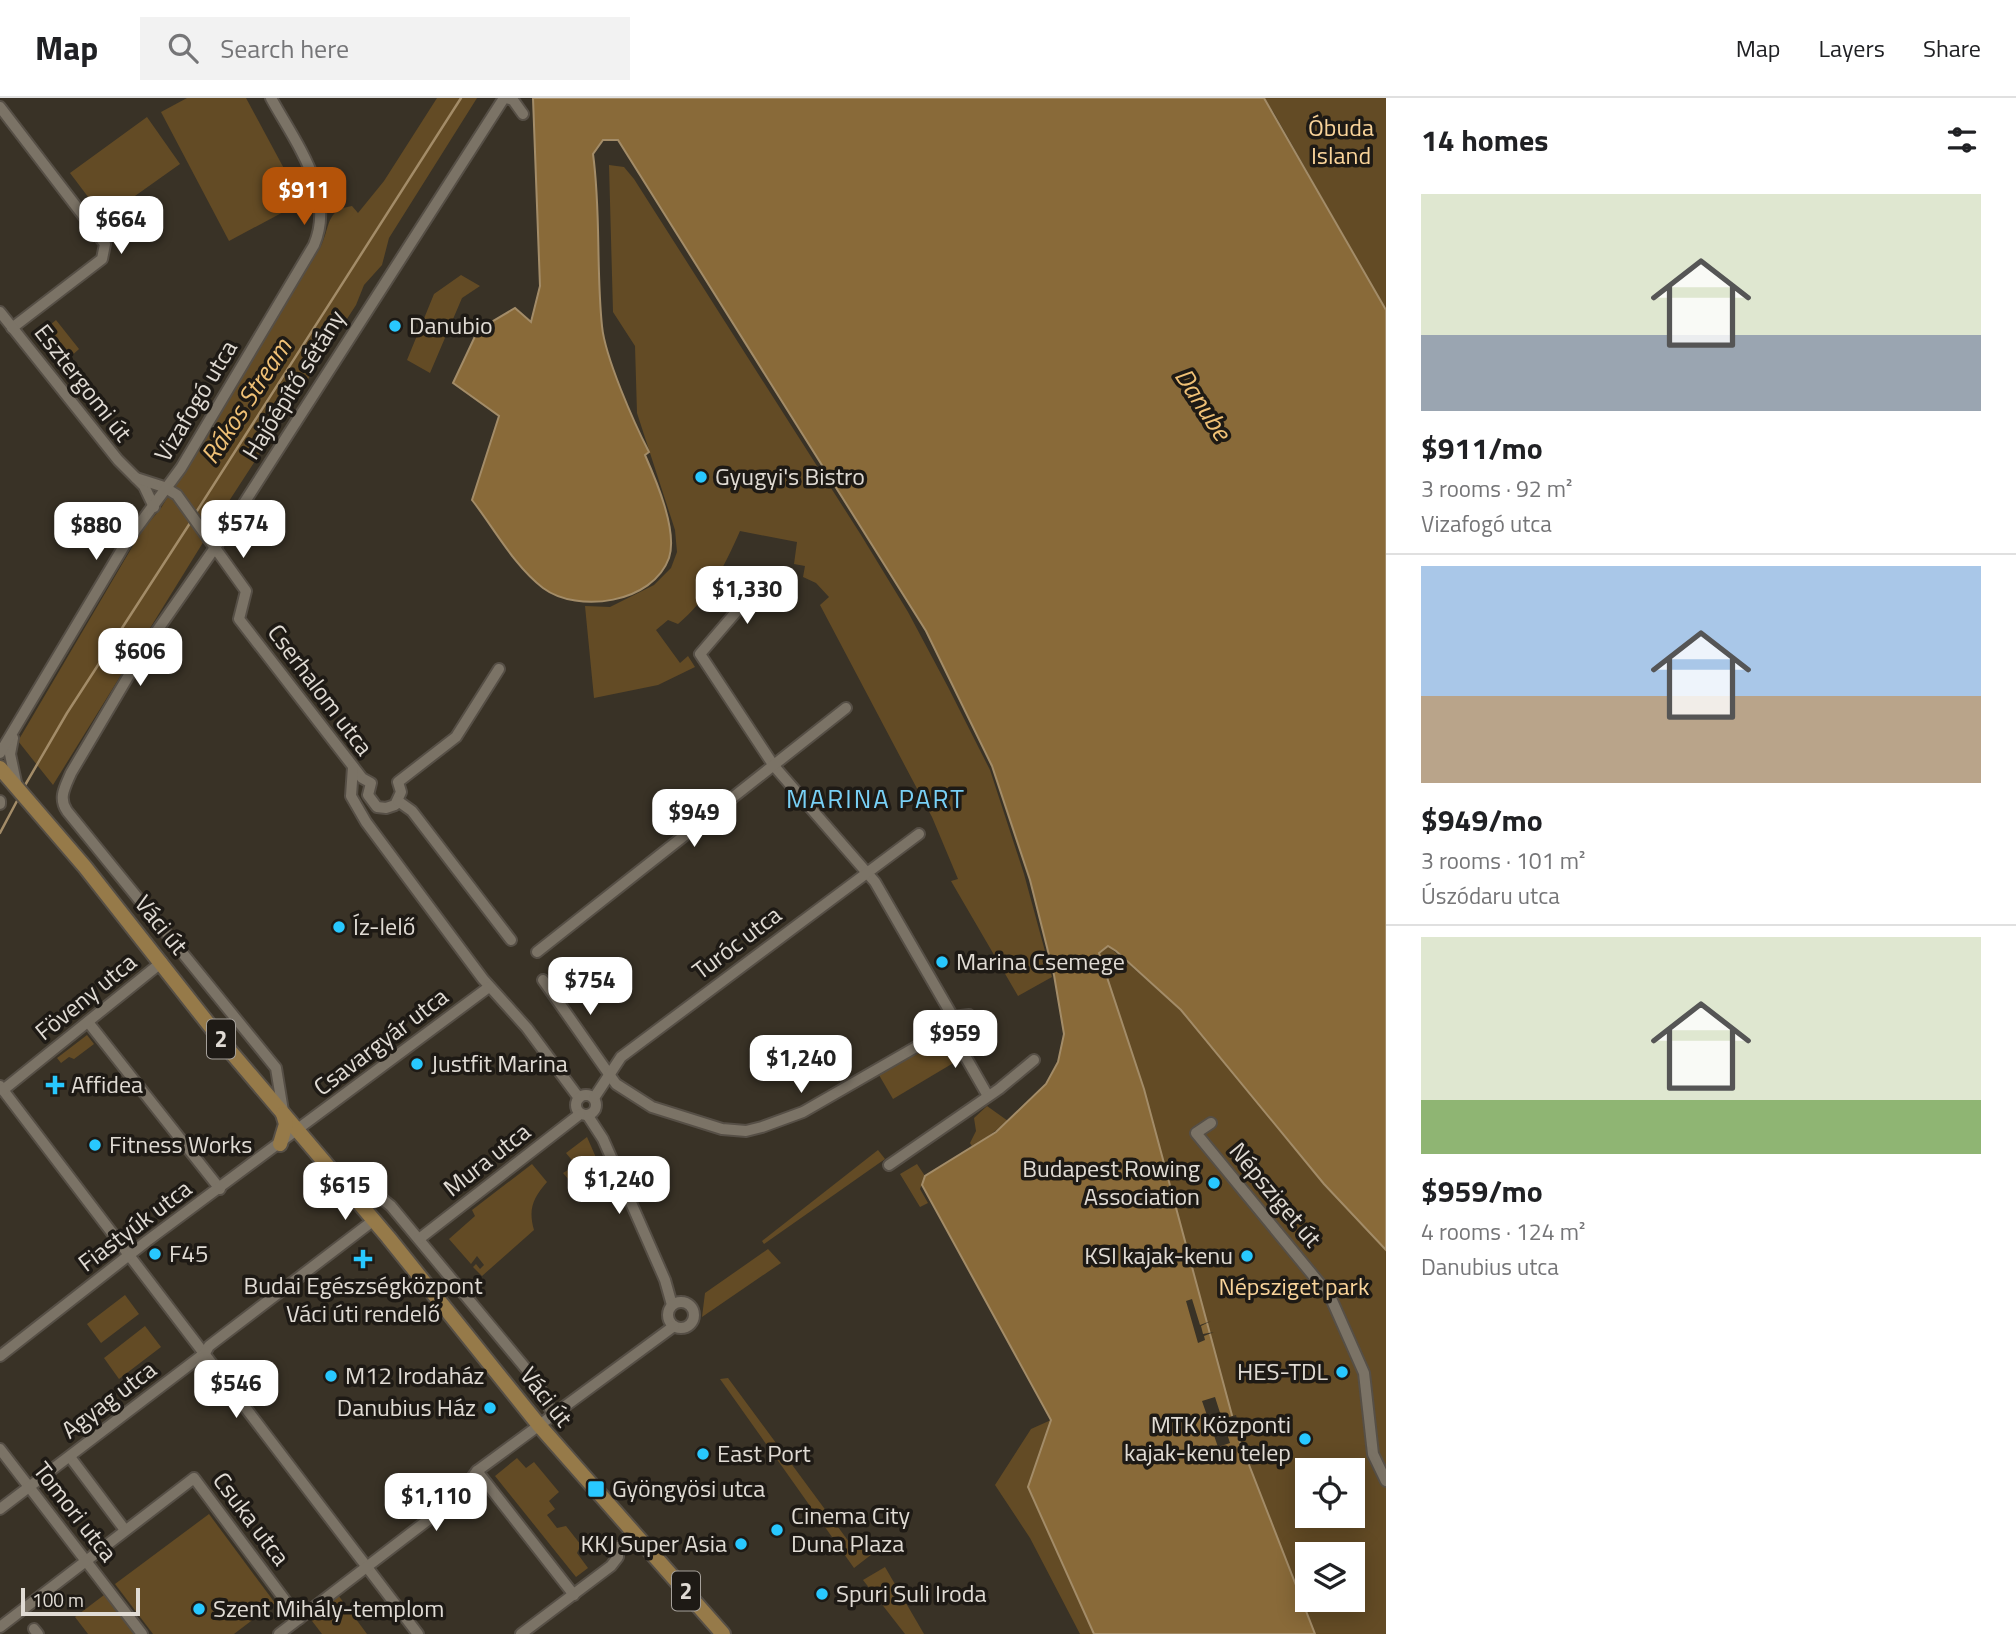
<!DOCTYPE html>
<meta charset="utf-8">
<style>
body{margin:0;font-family:"Titillium Web",sans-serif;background:#f2f2f2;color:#202124;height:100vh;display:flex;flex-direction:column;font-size:26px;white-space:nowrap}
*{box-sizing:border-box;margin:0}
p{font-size:23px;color:#757577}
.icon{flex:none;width:38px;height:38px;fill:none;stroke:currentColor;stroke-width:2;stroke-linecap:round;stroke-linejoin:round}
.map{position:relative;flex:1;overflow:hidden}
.side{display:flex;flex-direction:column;background:#fff;width:630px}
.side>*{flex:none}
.buttons{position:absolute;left:1295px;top:1360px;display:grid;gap:14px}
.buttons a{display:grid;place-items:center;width:70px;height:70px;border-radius:0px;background:#fff;box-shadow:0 4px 18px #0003;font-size:35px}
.scale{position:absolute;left:21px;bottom:18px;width:119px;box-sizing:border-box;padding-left:7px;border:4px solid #e0dbd4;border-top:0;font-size:19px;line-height:24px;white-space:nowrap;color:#e0dbd4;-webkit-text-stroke:5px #1e1a15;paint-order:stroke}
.price{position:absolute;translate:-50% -60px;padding:0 16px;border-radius:14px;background:#fff;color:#222;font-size:23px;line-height:46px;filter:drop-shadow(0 2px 4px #0008)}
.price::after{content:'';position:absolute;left:50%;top:42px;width:21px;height:16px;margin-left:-10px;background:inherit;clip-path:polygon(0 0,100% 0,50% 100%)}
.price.selected{background:#b45309;color:#fff}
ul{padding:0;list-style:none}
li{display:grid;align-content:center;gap:14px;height:371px;padding:0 35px}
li+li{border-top:2px solid #e0e0e0}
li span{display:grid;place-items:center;height:217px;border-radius:0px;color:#555}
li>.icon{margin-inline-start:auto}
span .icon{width:126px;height:126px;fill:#fffc;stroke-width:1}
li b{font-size:30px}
h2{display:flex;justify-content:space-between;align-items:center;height:84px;padding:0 35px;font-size:30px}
header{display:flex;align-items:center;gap:42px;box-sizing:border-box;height:98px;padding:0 35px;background:#fff;border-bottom:2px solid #e0e0e0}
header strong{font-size:33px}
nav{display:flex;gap:38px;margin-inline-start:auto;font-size:24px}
.search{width:490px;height:63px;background:#f2f2f2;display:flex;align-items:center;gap:18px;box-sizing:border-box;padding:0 24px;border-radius:0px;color:#757577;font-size:26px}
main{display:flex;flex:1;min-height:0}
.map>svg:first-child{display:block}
.green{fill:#634b25;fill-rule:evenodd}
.water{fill:#896a39;stroke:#a38c68;stroke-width:2}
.pier{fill:#393226}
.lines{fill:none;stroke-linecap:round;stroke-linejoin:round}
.stream{stroke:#a38c68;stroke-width:2.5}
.minor-casing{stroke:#564f46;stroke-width:14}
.major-casing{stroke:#564f46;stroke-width:18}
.minor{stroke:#7b7366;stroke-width:10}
.major{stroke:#967a49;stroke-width:14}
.poi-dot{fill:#28c8ff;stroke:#1e1a15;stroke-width:2.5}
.labels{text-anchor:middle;stroke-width:7;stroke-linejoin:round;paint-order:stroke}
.shield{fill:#1e1a15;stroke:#a6a19b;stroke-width:2}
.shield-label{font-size:23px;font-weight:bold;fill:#e0dbd4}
.park-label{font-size:24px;fill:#fad49a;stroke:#1e1a15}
.poi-label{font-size:24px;fill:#e0dbd4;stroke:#1e1a15;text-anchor:start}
.street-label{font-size:24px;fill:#e0dbd4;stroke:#1e1a15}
.water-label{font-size:26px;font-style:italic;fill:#f0c176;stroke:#1e1a15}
.neighbourhood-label{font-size:26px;letter-spacing:2px;fill:#78d0f6;stroke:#1e1a15}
</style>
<header>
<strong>Map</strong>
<div class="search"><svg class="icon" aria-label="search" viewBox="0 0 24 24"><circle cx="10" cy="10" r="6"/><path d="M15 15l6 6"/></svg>Search here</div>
<nav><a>Map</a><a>Layers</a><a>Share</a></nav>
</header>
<main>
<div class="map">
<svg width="1386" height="1536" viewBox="0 0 1386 1536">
<rect width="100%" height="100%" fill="#393226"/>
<g class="green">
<path d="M187,0H246L302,104L229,143L161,14Z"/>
<path d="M437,0H477L389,140L382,167L364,187L356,207L220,417L53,687L18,643L141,434L161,410L320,150C331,128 325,112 352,108L358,115L384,83Z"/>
<path d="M1264,0H1386V212L1274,15Z"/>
<path d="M147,19L180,66L104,120L70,75Z"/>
<path d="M609,67L624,69L634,81L861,437L908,514L948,589L990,672L1024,776L1052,879L1018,898L951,783L958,781L932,719L820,507L829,499L816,485L803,479L805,468L794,466L797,444L740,433C724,469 709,500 678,526L668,522L656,532L680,565L688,558L695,569L658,587L594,600L585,508L610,509L654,487L671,470L677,454L675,432L637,315L635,248L613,214Z"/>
<path d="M461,177L480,188L462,200L430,275L407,262L434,196Z"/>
<path d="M56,222L79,251L67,262L43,233Z"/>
<path d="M1108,848L1181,912L1324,1086L1386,1152V1536H1315L1237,1336L1144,991L1099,862V855ZM1307,1372H1353V1418H1307ZM1307,1456H1353V1502H1307Z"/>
<path d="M87,937L94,946L74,961L69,959L61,965L57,960Z"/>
<path d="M933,946L960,961L893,1001L879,977Z"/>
<path d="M987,1008L1008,1023L973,1050L970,1045L976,1033L974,1020Z"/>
<path d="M587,1039L608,1087L605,1089L613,1098L607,1103L592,1087L581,1096L563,1075L568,1072L574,1078L580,1072L566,1055Z"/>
<path d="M878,1052L885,1061L764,1146L762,1143Z"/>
<path d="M532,1066L547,1084C533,1100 528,1111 534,1132L482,1178L473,1169L476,1166L480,1171L484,1167L477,1158L471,1166L449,1141L475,1118L472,1112Z"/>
<path d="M917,1066L925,1078L920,1091L928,1105L920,1109L900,1076Z"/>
<path d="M768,1151L781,1165L702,1219L705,1195Z"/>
<path d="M125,1197L139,1216L101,1245L87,1226Z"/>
<path d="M145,1228L161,1249L119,1281L104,1260Z"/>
<path d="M728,1280L852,1448L866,1441L876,1453L854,1470L720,1281Z"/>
<path d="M1051,1322L1028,1390L1094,1536H1080L1030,1440L995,1387L1031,1331Z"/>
<path d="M517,1360L526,1370L534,1364L559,1394L549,1403L555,1411L547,1417L557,1430L566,1428L581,1447L577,1455L588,1470L576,1479L495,1378Z"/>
<path d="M209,1416L275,1505L234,1536H153L115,1486Z"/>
<path d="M885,1469L924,1536H905L863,1482Z"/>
<path d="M104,1497L134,1536H88L75,1519Z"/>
<path d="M338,1497L367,1536H322L309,1519Z"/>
</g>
<path class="water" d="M533,0H1264L1386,212V1152L1324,1086L1181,912L1116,853L1108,848L1099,855L1144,991L1237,1336L1315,1536H1094L1028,1389L1051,1322L922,1087L925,1078L996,1034L1046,986L1058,964L1064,936L1054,877L1030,782L992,668L926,533L618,42H603L593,56C601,113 596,170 602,228C605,259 634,325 649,354L645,357C656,382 678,433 669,460C653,505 578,516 543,490C514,468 494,430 472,402L499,318L453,285L478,232L515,210L531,224L540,188Z"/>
<g class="pier">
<path d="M1192,1201L1200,1227L1211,1223L1201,1228L1203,1236L1214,1234L1204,1238L1205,1242L1198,1245L1186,1203Z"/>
<path d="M1215,1299L1222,1321L1236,1317L1237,1321L1224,1326L1230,1345L1218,1349L1202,1303Z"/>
</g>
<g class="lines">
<g class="stream">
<path d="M195,416L461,0"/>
<path d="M24,689L67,615L192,422"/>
<path d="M0,735L18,701"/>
</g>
<g class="minor-casing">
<g id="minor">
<path d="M506,0L513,2L523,16"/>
<path d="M0,9L105,146L102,161L12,230"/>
<path d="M0,214L118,362L144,388L154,409"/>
<path d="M136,380L164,389L177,397L246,493L239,521L362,680L371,685L368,697L377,709L386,710L395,707L401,694L398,684L456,639L499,571"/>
<path d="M780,482L754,493L700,556L774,668L875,784L953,919"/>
<path d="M13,640L10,656L17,689"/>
<path d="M0,655L127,443L181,370L314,147C336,96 295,44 271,0"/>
<path d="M353,669L351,698L366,724L483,881L527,930L579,1000"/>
<path d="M0,703V706"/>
<path d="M398,703L412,713L511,842"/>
<path d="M537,854L846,610"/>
<path d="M543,882L616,986L652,1009L722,1031L746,1033L762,1029L803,1014L949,930L953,919L969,917"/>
<path d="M88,924L220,1091"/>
<path d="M949,930L988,998"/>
<path d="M0,988L418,1536"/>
<path d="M3,992L162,864"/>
<circle cx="586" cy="1007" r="10"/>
<path d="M594,1000L621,959L919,736"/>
<path d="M283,1013L276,970L67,713C58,700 65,689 71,675L145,550L221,441L504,0"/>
<path d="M588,1018L603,1041L665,1182L672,1207"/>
<path d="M1211,1025L1196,1035L1330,1198L1364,1275L1373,1356L1386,1383"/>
<path d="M889,1067L999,991L1034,962"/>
<path d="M341,1084L366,1088L391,1108L537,1284L552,1315"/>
<path d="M419,1141L580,1016"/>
<circle cx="681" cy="1217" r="13"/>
<path d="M0,1258L147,1143L489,889"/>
<path d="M0,1351L142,1536"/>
<path d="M70,1359L125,1432"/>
<path d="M477,1373L574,1497"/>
<path d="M0,1411L205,1255L209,1248L374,1122"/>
<path d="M0,1529L194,1380L299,1521"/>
<path d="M34,1531L38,1536"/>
<path d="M279,1536L458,1399L477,1373L674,1228"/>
<path d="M521,1536L611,1468L618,1459V1449"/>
</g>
</g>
<g class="major-casing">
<g id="major">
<path d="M0,670L85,769L225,947L388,1139L538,1326L723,1536"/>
<path d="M280,1046L286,1026L283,1016"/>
</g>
</g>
<use href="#minor" class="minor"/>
<use href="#major" class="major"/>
</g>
<g class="poi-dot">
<circle cx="395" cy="228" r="7"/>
<circle cx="701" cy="379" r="7"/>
<circle cx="339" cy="829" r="7"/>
<circle cx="942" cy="864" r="7"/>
<circle cx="417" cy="966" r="7"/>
<path d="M51.5 976.5h7v7h7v7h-7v7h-7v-7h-7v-7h7z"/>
<circle cx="95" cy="1047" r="7"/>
<circle cx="1214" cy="1085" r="7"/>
<circle cx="155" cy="1156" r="7"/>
<circle cx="1247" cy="1158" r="7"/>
<path d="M359.5 1150.5h7v7h7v7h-7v7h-7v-7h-7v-7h7z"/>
<circle cx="1342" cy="1274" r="7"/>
<circle cx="331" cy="1278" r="7"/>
<circle cx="490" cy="1310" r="7"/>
<circle cx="1305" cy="1341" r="7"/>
<circle cx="703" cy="1356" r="7"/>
<rect x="587" y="1382" width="18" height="18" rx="3.5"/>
<circle cx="777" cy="1432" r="7"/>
<circle cx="741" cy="1446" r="7"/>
<circle cx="822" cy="1496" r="7"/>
<circle cx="199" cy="1511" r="7"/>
</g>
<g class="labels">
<g class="shield">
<rect x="207" y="921.5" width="28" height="39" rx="5"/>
<rect x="672" y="1473.5" width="28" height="39" rx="5"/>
</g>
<g class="shield-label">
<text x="221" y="949">2</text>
<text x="686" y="1501">2</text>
</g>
<g class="park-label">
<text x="1341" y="38">Óbuda<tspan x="1341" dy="28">Island</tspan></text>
<text x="1294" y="1197">Népsziget park</text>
</g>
<g class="poi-label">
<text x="409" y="236">Danubio</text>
<text x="715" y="387">Gyugyi's Bistro</text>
<text x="353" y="837">Íz-lelő</text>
<text x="956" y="872">Marina Csemege</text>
<text x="431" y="974">Justfit Marina</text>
<text x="71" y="995">Affidea</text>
<text x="109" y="1055">Fitness Works</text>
<text x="1200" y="1079" text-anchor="end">Budapest Rowing<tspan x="1200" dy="28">Association</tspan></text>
<text x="169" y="1164">F45</text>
<text x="1233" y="1166" text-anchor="end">KSI kajak-kenu</text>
<text x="363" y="1196" text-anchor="middle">Budai Egészségközpont<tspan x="363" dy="28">Váci úti rendelő</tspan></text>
<text x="1328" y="1282" text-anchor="end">HES-TDL</text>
<text x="345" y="1286">M12 Irodaház</text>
<text x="476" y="1318" text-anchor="end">Danubius Ház</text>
<text x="1291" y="1335" text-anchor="end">MTK Központi<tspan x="1291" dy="28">kajak-kenu telep</tspan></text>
<text x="717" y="1364">East Port</text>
<text x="612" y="1399">Gyöngyösi utca</text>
<text x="791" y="1426">Cinema City<tspan x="791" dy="28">Duna Plaza</tspan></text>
<text x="727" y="1454" text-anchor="end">KKJ Super Asia</text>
<text x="836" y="1504">Spuri Suli Iroda</text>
<text x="213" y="1519">Szent Mihály-templom</text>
</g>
<g class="street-label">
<text transform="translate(83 285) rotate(52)" y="8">Esztergomi út</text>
<text transform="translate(294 287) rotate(-58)" y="8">Hajóépítő sétány</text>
<text transform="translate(196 303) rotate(-59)" y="8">Vizafogó utca</text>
<text transform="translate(320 592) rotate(53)" y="8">Cserhalom utca</text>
<text transform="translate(161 827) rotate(51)" y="8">Váci út</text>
<text transform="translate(737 845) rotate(-37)" y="8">Turóc utca</text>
<text transform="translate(86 899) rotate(-39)" y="8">Föveny utca</text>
<text transform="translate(381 944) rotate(-37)" y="8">Csavargyár utca</text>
<text transform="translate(487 1062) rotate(-38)" y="8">Mura utca</text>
<text transform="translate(1275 1097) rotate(50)" y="8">Népsziget út</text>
<text transform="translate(135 1128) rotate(-37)" y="8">Fiastyúk utca</text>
<text transform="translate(546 1299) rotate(52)" y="8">Váci út</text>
<text transform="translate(109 1302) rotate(-37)" y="8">Agyag utca</text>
<text transform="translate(75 1414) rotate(52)" y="8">Tomori utca</text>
<text transform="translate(251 1421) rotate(53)" y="8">Csuka utca</text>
</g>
<g class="water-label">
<text transform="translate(246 303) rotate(-57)" y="9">Rákos Stream</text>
<text transform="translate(1203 306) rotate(57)" y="9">Danube</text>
</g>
<g class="neighbourhood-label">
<text x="876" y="710">MARINA PART</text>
</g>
</g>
</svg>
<div class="buttons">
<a><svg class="icon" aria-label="locate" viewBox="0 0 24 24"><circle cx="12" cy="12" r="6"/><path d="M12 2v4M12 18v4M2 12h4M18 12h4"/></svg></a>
<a><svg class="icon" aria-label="layers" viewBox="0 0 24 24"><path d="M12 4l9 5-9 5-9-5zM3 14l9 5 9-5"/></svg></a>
</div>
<div class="scale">100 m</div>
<b class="price selected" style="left:304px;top:129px">$911</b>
<b class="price" style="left:121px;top:158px">$664</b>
<b class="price" style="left:243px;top:462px">$574</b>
<b class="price" style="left:96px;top:464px">$880</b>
<b class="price" style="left:747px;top:528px">$1,330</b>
<b class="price" style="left:140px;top:590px">$606</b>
<b class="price" style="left:694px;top:751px">$949</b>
<b class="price" style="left:590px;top:919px">$754</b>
<b class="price" style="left:955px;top:972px">$959</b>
<b class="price" style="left:801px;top:997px">$1,240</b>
<b class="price" style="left:619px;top:1118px">$1,240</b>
<b class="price" style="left:345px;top:1124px">$615</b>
<b class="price" style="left:236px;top:1322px">$546</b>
<b class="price" style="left:436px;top:1435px">$1,110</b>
</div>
<section class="side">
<h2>14 homes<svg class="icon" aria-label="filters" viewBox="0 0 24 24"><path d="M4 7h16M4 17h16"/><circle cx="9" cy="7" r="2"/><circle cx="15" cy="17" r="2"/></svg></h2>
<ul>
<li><span style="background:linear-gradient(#dfe7d0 65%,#9aa5b1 0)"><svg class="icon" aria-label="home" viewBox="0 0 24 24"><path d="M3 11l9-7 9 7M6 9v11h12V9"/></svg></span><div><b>$911/mo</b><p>3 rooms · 92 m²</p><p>Vizafogó utca</p></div></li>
<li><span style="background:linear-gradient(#a9c7e8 60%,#b9a48a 0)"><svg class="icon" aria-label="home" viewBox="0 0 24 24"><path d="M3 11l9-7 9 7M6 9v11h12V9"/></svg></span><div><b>$949/mo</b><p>3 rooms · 101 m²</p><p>Úszódaru utca</p></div></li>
<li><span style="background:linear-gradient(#dfe7d0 75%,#8fb573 0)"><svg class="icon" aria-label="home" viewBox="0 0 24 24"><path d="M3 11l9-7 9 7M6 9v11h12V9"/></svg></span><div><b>$959/mo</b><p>4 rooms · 124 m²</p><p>Danubius utca</p></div></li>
</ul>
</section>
</main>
